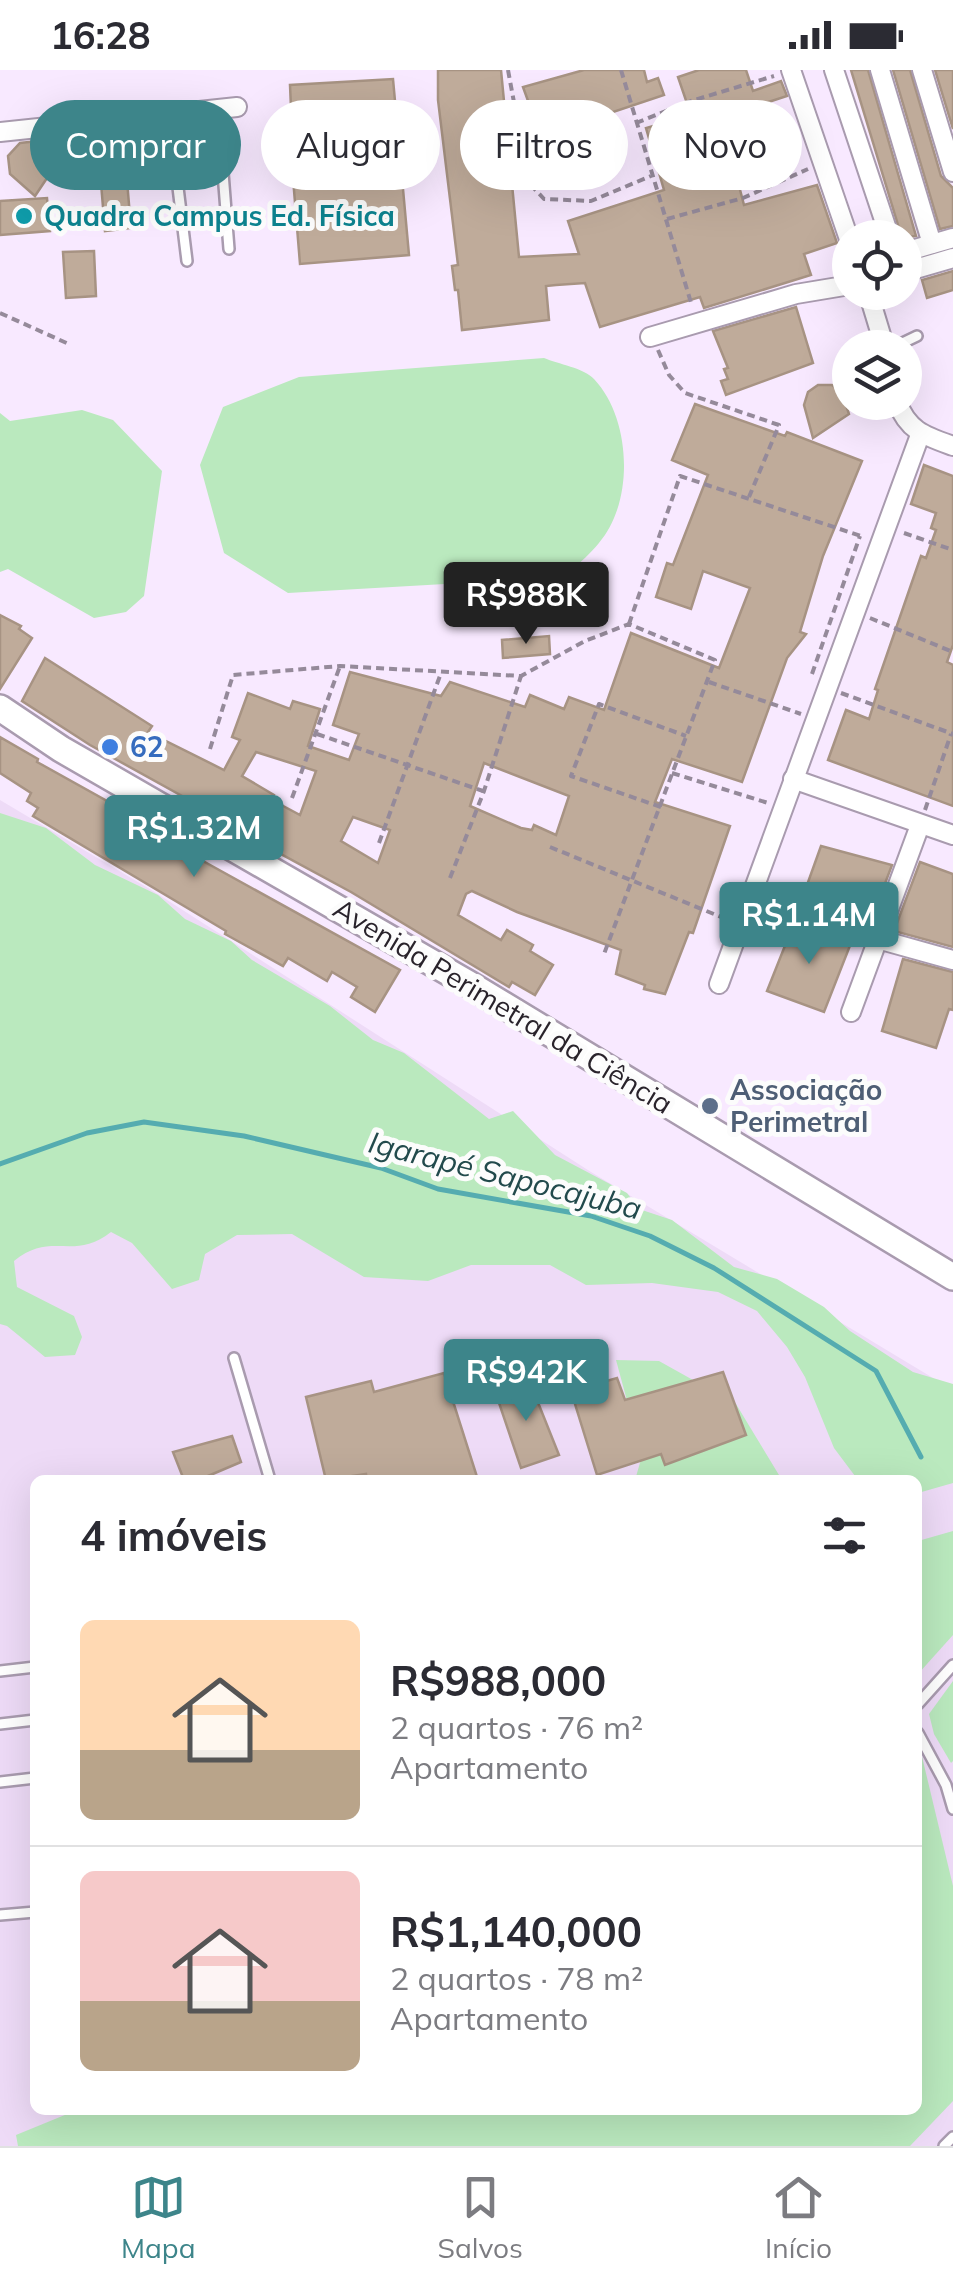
<!DOCTYPE html>
<html lang="pt">
<meta charset="utf-8">
<style>
body{margin:0;font-family:Mulish,sans-serif;background:#f7f7f7;color:#2b2b33;height:100vh;display:flex;flex-direction:column;font-size:38px;white-space:nowrap}
*{box-sizing:border-box;margin:0}
p{font-size:32px;color:#7c7c81}
.icon{flex:none;width:55px;height:55px;fill:none;stroke:currentColor;stroke-width:2;stroke-linecap:round;stroke-linejoin:round}
.map{position:relative;flex:1;overflow:hidden}
.panel{position:absolute;left:30px;top:1405px;width:892px;height:640px;display:flex;flex-direction:column;background:#fff;border-radius:15px;box-shadow:0 10px 40px #0002}
.panel>*{flex:none}
.top-card{position:absolute;left:30px;top:30px;width:895px;height:90px;display:flex;gap:20px}
.buttons{position:absolute;left:832px;top:150px;display:grid;gap:20px}
.buttons a{display:grid;place-items:center;width:90px;height:90px;border-radius:50%;background:#fff;box-shadow:0 10px 40px #0002;font-size:50px}
.price{position:absolute;translate:-50% -85px;padding:0 22px;border-radius:10px;background:#3d858a;color:#fff;font-size:32px;line-height:65px;filter:drop-shadow(0 2px 5px #0008)}
.price::after{content:'';position:absolute;left:50%;top:60px;width:30px;height:22px;margin-left:-15px;background:inherit;clip-path:polygon(0 0,100% 0,50% 100%)}
.price.on{background:#222;color:#fff}
ul{padding:0;list-style:none}
li{display:flex;align-items:center;gap:30px;height:250px;padding:0 50px}
li+li{border-top:2px solid #e1e1e2}
li span{display:grid;place-items:center;flex:none;width:280px;height:200px;border-radius:15px;color:#555}
li>.icon{margin-inline-start:auto}
span .icon{width:120px;height:120px;fill:#fffc;stroke-width:1}
li b{font-size:42px}
h2{display:flex;justify-content:space-between;align-items:center;height:120px;padding:0 50px;font-size:42px}
.pill{padding:0 35px;border-radius:45px;background:#fff;box-shadow:0 10px 40px #0002;font-size:35px;line-height:90px}
.pill.on{background:#3d858a;color:#fff}
.status{display:flex;justify-content:space-between;align-items:center;height:70px;padding:0 50px;background:#fff;direction:ltr}
.status svg{height:28px;fill:currentColor}
.dock{display:flex;justify-content:space-around;align-items:center;height:140px;border-top:2px solid #e1e1e2;background:#fff;font-size:28px;color:#7c7c81}
.dock a{display:grid;justify-items:center;gap:5px}
.dock .on{color:#3d858a}
.map>svg:first-child{display:block}
.built{fill:#eedbf7;fill-rule:evenodd}
.green{fill:#bae9be}
.lines{fill:none;stroke-linecap:round;stroke-linejoin:round}
.stream{stroke:#55acb0;stroke-width:5}
.building{fill:#bfab9a;stroke:#a79383;stroke-width:2.5;fill-rule:evenodd}
.service-casing{stroke:#a99baf;stroke-width:14}
.minor-casing{stroke:#a99baf;stroke-width:22}
.secondary-casing{stroke:#a99baf;stroke-width:30}
.path{stroke:#958a9a;stroke-width:4;stroke-dasharray:8 5;stroke-linecap:butt}
.service{stroke:#fff;stroke-width:9}
.minor{stroke:#fff;stroke-width:18}
.secondary{stroke:#fff;stroke-width:25}
.culture-dot{fill:#0f9aa8;stroke:#fcfcfc;stroke-width:4}
.shop-dot{fill:#3f7fe0;stroke:#fcfcfc;stroke-width:4}
.service-dot{fill:#5c6f8a;stroke:#fcfcfc;stroke-width:4}
.labels{text-anchor:middle;stroke-width:10;stroke-linejoin:round;paint-order:stroke}
.culture-label{font-size:28px;font-weight:bold;fill:#0d838f;stroke:#fcfcfc;text-anchor:start}
.shop-label{font-size:28px;font-weight:bold;fill:#366cbe;stroke:#fcfcfc;text-anchor:start}
.street-label{font-size:28px;fill:#29232b;stroke:#fcfcfc}
.service-label{font-size:28px;font-weight:bold;fill:#4e5e75;stroke:#fcfcfc;text-anchor:start}
.water-label{font-size:30px;font-style:italic;fill:#224a4c;stroke:#fcfcfc}
</style>
<div class="status"><b>16:28</b><svg viewBox="0 0 49 12"><path d="M0 12V9h3v3zM5 12V6h3v6zM10 12V3h3v9zM15 12V0h3v12zM26 1h20v11H26zM47 4h2v5h-2z"/></svg></div>
<div class="map">
<svg width="953" height="2076" viewBox="0 0 953 2076">
<rect width="100%" height="100%" fill="#f8e9ff"/>
<path class="built" d="M0,730L153,821L591,1102L953,1320V2076H0ZM35,1410H918V2040H35Z"/>
<g class="green">
<path d="M544,288C558,294 584,298 594,309C626,343 632,406 614,448C604,473 583,490 564,507L288,523L224,483L200,395L223,337L299,307Z"/>
<path d="M82,340L113,350L162,401L144,526L126,542L94,548L8,499L0,502V343L10,351Z"/>
<path d="M0,743L46,758L95,795L158,825L185,849L231,871L252,890L330,936L373,970L404,983L489,1049L513,1041L555,1085L627,1123L639,1139L672,1150L734,1197L777,1209L824,1237L850,1261L913,1302L953,1314V1413L918,1423V1410H858L834,1378L805,1307L787,1277L757,1241L718,1222L652,1213L586,1215L550,1195H471L428,1211L364,1207L292,1164L237,1165L205,1184L199,1210L172,1219L132,1173L111,1162C73,1192 52,1160 14,1191L17,1217L74,1246L82,1267L75,1285L45,1287L7,1256L0,1254Z"/>
<path d="M616,1290L659,1291L736,1334L782,1410H635L642,1386Z"/>
<path d="M953,1461V1565L918,1604V1471Z"/>
<path d="M953,1611V1691L951,1693L934,1664L929,1644Z"/>
<path d="M918,1670L953,1816V2031L910,2076H18L16,2065L77,2040H918Z"/>
</g>
<g class="lines">
<path class="stream" d="M0,1094L87,1063L144,1052L244,1066L381,1098L438,1119L591,1146L650,1166L714,1198L876,1301L921,1387"/>
</g>
<g class="building">
<path d="M438,0H501L519,187L579,184L568,151L664,120L646,58L691,45L678,7L699,0H746L753,21L781,11L787,26L753,37L762,69L774,66L778,80L733,93L744,135L817,115L837,173L804,184L811,205L704,238L700,227L600,257L585,213L556,215L546,216L549,250L462,260L458,220H455L452,196L458,195L438,30Z"/>
<path d="M584,0H644L647,12L658,8L664,25L568,57L573,72L547,83L523,17Z"/>
<path d="M851,0H868L916,166L902,168Z"/>
<path d="M893,0H910L941,106L953,118V156L940,159Z"/>
<path d="M935,0H953V59Z"/>
<path d="M393,9L409,185L300,194L290,71H299L297,38H291L290,15Z"/>
<path d="M38,71L51,84V102L35,126L10,104L8,86L20,73Z"/>
<path d="M124,75L131,158L105,161L98,77Z"/>
<path d="M47,128L50,161L0,165V131Z"/>
<path d="M94,181L96,226L66,228L63,182Z"/>
<path d="M953,201V220L927,228L922,210Z"/>
<path d="M796,237L813,293L726,325L721,311L728,309L724,299L728,298L713,261Z"/>
<path d="M818,315H832L842,323L849,344L813,368L804,335L808,322Z"/>
<path d="M695,334L785,366L787,362L862,391L823,486L800,562L806,564L787,588L742,712L672,689L655,732L730,756L693,863L689,862L665,924L644,919L645,915L616,904L621,880L517,842L472,821L466,824L458,845L501,870L507,860L533,875L530,881L553,895L535,925L512,912L509,917L351,822L207,744L198,739L200,736L90,675L22,631L45,588L152,656L148,662L224,700L240,670L232,667L248,623L290,639L293,631L320,639L308,676L349,690L359,664L333,655L350,602L441,626L450,612L525,637L530,625L564,639L569,627L604,640L631,563L719,598L750,518L703,501L691,539L656,527L667,493L673,495L708,405L672,390ZM256,682L316,701L300,745L272,730L274,725L242,706ZM484,693L569,726L556,765L534,755L532,760L521,758L470,736ZM353,747L390,760L378,793L341,771Z"/>
<path d="M924,395L953,406V575L947,592L953,595V736L828,690L846,640L869,649L878,620L875,619L921,486L926,488L936,460L931,458L936,443L911,434Z"/>
<path d="M0,545L21,556L19,559L32,568L0,619Z"/>
<path d="M549,566L550,584L503,588L502,570Z"/>
<path d="M0,667L38,689L37,692L168,765L165,770L400,900L375,942L351,927L357,917L332,902L327,911L288,888L283,896L225,864L226,861L33,746L38,738L27,731L31,723L0,703Z"/>
<path d="M821,776L892,795L870,853L802,829Z"/>
<path d="M920,792L953,804V877L894,861Z"/>
<path d="M794,853L851,873L824,942L767,921Z"/>
<path d="M903,889L953,902V940L949,939L936,978L882,961Z"/>
<path d="M723,1302L746,1365L665,1395L661,1384L597,1405L571,1321L617,1308L625,1330Z"/>
<path d="M444,1303L478,1410H367L366,1404L326,1410L306,1327L371,1311L374,1322Z"/>
<path d="M529,1310L559,1385L521,1398L495,1321Z"/>
<path d="M232,1366L241,1392L208,1406L210,1410H184L173,1382Z"/>
</g>
<g class="lines">
<g class="service-casing">
<g id="service">
<path d="M218,39L229,179"/>
<path d="M169,44L187,191"/>
<path d="M892,278L917,266"/>
<path d="M234,1288L270,1410"/>
<path d="M0,1601L35,1597"/>
<path d="M918,1634L953,1595"/>
<path d="M0,1654L35,1650"/>
<path d="M918,1663L946,1715L953,1739"/>
<path d="M0,1712L35,1708"/>
<path d="M0,1845L35,1842"/>
<path d="M944,2076L953,2067"/>
</g>
</g>
<g class="minor-casing">
<g id="minor">
<path d="M791,0L850,172"/>
<path d="M834,0L890,168"/>
<path d="M880,0L932,174"/>
<path d="M922,0L953,102"/>
<path d="M0,62L237,37"/>
<path d="M905,182L953,168"/>
<path d="M905,202L953,188"/>
<path d="M868,222L885,278"/>
<path d="M650,267L796,224L850,215"/>
<path d="M897,332C908,361 925,366 953,376"/>
<path d="M793,709L953,765"/>
<path d="M751,824L881,870L953,890"/>
<path d="M719,914L920,365"/>
<path d="M851,942L920,755"/>
</g>
</g>
<g class="secondary-casing">
<path id="secondary" d="M0,638L61,679L469,914L953,1207"/>
</g>
<g class="path">
<path d="M508,0L529,113L544,129L591,131L651,106"/>
<path d="M621,0L692,236"/>
<path d="M636,53L691,31L774,6"/>
<path d="M667,149L743,128L808,99"/>
<path d="M0,243L71,275"/>
<path d="M658,280L669,305L685,323L779,355L749,427"/>
<path d="M904,463L953,480"/>
<path d="M870,548L953,582"/>
<path d="M629,554L680,406L861,466"/>
<path d="M812,604L860,466"/>
<path d="M709,612L801,644"/>
<path d="M841,623L953,664"/>
<path d="M317,664L483,721"/>
<path d="M210,679L233,605L340,596L521,606L585,571L629,554L715,590L604,884"/>
<path d="M672,703L768,733"/>
<path d="M292,728L340,596"/>
<path d="M661,737L571,706L599,634L686,666"/>
<path d="M925,740L951,664"/>
<path d="M379,773L441,603"/>
<path d="M550,777L726,849"/>
<path d="M450,808L484,721L521,606"/>
</g>
<use href="#service" class="service"/>
<use href="#minor" class="minor"/>
<use href="#secondary" class="secondary"/>
</g>
<circle class="culture-dot" cx="24" cy="146" r="10"/>
<circle class="shop-dot" cx="110" cy="677" r="10"/>
<circle class="service-dot" cx="710" cy="1036" r="10"/>
<g class="labels">
<g class="culture-label">
<text x="44" y="156">Quadra Campus Ed. Física</text>
</g>
<g class="shop-label">
<text x="130" y="687">62</text>
</g>
<g class="street-label">
<text transform="translate(503 936) rotate(31)" y="10">Avenida Perimetral da Ciência</text>
</g>
<g class="service-label">
<text x="730" y="1030">Associação<tspan x="730" dy="32">Perimetral</tspan></text>
</g>
<g class="water-label">
<text transform="translate(505 1106) rotate(14)" y="10">Igarapé Sapocajuba</text>
</g>
</g>
</svg>
<div class="buttons">
<a><svg class="icon" aria-label="locate" viewBox="0 0 24 24"><circle cx="12" cy="12" r="6"/><path d="M12 2v4M12 18v4M2 12h4M18 12h4"/></svg></a>
<a><svg class="icon" aria-label="layers" viewBox="0 0 24 24"><path d="M12 4l9 5-9 5-9-5zM3 14l9 5 9-5"/></svg></a>
</div>
<b class="price on" style="left:526px;top:577px">R$988K</b>
<b class="price" style="left:194px;top:810px">R$1.32M</b>
<b class="price" style="left:809px;top:897px">R$1.14M</b>
<b class="price" style="left:526px;top:1354px">R$942K</b>
<div class="top-card">
<a class="pill on">Comprar</a>
<a class="pill">Alugar</a>
<a class="pill">Filtros</a>
<a class="pill">Novo</a>
</div>
<section class="panel">
<h2>4 imóveis<svg class="icon" aria-label="filters" viewBox="0 0 24 24"><path d="M4 7h16M4 17h16"/><circle cx="9" cy="7" r="2"/><circle cx="15" cy="17" r="2"/></svg></h2>
<ul>
<li><span style="background:linear-gradient(#ffd9b3 65%,#b9a48a 0)"><svg class="icon" aria-label="home" viewBox="0 0 24 24"><path d="M3 11l9-7 9 7M6 9v11h12V9"/></svg></span><div><b>R$988,000</b><p>2 quartos · 76 m²</p><p>Apartamento</p></div></li>
<li><span style="background:linear-gradient(#f6c9c9 65%,#b9a48a 0)"><svg class="icon" aria-label="home" viewBox="0 0 24 24"><path d="M3 11l9-7 9 7M6 9v11h12V9"/></svg></span><div><b>R$1,140,000</b><p>2 quartos · 78 m²</p><p>Apartamento</p></div></li>
</ul>
</section>
</div>
<nav class="dock">
<a class="on"><svg class="icon" aria-label="map" viewBox="0 0 24 24"><path d="M3 6l6-2 6 2 6-2v14l-6 2-6-2-6 2zM9 4v14M15 6v14"/></svg>Mapa</a>
<a><svg class="icon" aria-label="saved" viewBox="0 0 24 24"><path d="M7 4h10v16l-5-4-5 4z"/></svg>Salvos</a>
<a><svg class="icon" aria-label="home" viewBox="0 0 24 24"><path d="M3 11l9-7 9 7M6 9v11h12V9"/></svg>Início</a>
</nav>
